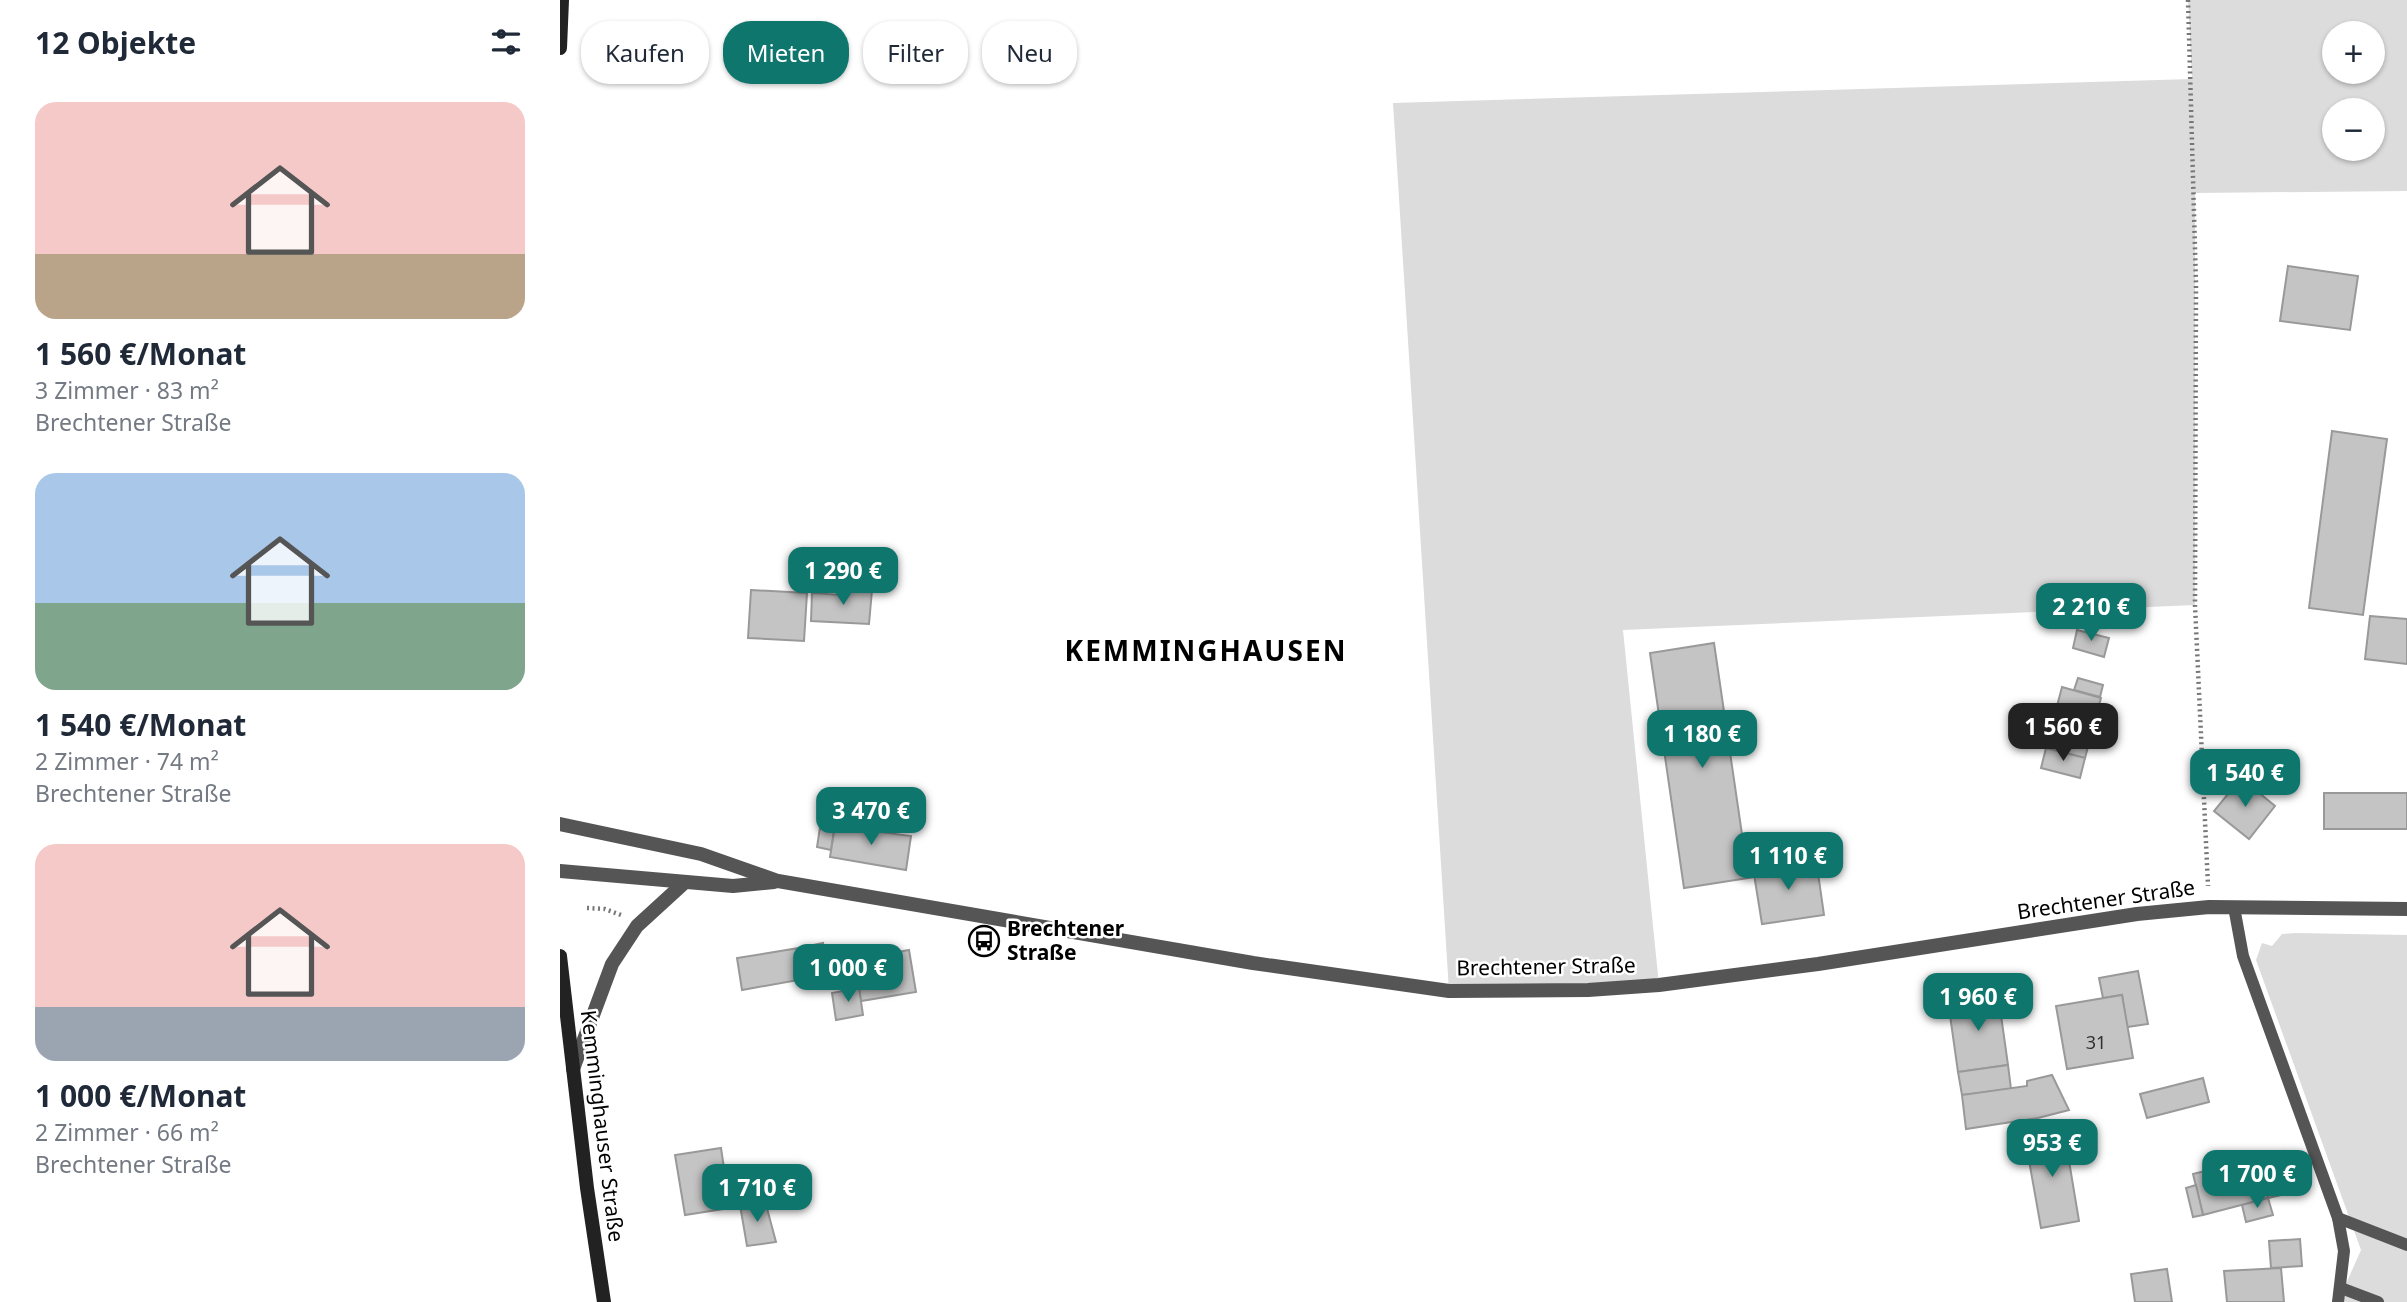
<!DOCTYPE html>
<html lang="de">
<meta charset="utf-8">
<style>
body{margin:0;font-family:"Noto Sans",sans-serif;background:#f2f2f3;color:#1f2937;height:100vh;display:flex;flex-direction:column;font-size:26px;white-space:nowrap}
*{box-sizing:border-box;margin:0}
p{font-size:23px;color:#747a83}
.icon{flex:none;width:38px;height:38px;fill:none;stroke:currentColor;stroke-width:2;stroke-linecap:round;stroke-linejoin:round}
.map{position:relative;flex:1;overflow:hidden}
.sheet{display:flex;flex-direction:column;background:#fff;width:560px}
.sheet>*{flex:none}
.hud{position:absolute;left:21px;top:21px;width:665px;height:63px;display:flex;gap:14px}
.controls{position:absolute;left:1762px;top:21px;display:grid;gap:14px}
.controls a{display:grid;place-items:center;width:63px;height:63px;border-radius:50%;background:#fff;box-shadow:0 2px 5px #0004;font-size:35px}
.price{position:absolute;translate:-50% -60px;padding:0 16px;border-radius:14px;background:#0f766e;color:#fff;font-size:23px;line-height:46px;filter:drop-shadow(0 2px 4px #0008)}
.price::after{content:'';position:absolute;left:50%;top:42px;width:21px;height:16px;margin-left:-10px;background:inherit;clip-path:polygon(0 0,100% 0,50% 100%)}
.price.on{background:#222;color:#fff}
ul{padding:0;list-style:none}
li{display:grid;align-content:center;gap:14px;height:371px;padding:0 35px}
li span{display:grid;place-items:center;height:217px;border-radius:21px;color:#555}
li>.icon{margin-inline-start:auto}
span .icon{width:126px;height:126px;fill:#fffc;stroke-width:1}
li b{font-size:30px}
h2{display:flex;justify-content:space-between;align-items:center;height:84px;padding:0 35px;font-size:30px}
.tag{padding:0 24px;border-radius:28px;background:#fff;box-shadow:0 2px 5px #0004;font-size:24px;line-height:63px}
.tag.on{background:#0f766e;color:#fff}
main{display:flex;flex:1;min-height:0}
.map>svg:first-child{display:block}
.green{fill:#dcdcdc;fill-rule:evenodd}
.building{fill:#c4c4c4;stroke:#999;stroke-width:2}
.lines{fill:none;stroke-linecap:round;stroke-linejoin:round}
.path{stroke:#777;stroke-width:4.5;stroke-dasharray:2 3.5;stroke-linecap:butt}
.service{stroke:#555;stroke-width:12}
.tertiary{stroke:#555;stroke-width:14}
.secondary{stroke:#222;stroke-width:14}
.labels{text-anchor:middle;stroke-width:5;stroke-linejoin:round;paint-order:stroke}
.number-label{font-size:18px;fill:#313131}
.street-label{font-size:21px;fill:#000;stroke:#fff}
.poi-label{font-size:21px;font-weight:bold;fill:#000;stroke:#fff;text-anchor:start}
.district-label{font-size:28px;font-weight:bold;letter-spacing:2px;fill:#000;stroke:#fff}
</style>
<main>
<section class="sheet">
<h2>12 Objekte<svg class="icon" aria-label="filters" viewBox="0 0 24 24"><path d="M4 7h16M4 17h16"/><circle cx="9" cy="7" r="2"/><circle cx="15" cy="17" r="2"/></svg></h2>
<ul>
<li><span style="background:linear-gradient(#f6c9c9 70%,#b9a48a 0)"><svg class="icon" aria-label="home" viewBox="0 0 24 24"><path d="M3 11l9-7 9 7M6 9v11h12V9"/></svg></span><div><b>1 560 €/Monat</b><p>3 Zimmer · 83 m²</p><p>Brechtener Straße</p></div></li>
<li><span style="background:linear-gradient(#a9c7e8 60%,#7fa58c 0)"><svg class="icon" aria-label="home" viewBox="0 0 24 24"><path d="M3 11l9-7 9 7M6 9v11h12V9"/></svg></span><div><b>1 540 €/Monat</b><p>2 Zimmer · 74 m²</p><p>Brechtener Straße</p></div></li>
<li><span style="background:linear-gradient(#f6c9c9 75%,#9aa5b1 0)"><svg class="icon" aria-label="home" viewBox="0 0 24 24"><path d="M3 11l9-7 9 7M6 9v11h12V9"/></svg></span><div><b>1 000 €/Monat</b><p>2 Zimmer · 66 m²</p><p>Brechtener Straße</p></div></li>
</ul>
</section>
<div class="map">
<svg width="1847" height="1302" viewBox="0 0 1847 1302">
<rect width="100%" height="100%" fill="#fff"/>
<g class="green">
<path d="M1628,0H1847V191L1635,193V605L1063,630L1099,985L889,991L833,103L1632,79ZM1774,33H1813V72H1774ZM1774,110H1813V149H1774Z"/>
<path d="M1735,933L1847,935V1302H1778L1801,1250L1696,960L1702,943L1712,946L1722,934Z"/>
</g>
<g class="building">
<path d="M1728,266L1798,276L1790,330L1720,321Z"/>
<path d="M1772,431L1827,439L1803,615L1749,608Z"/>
<path d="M282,588L312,590L309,624L251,621L252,593L281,595Z"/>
<path d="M191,590L247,593L244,641L188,638Z"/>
<path d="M1810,616L1847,619V664L1805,659Z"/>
<path d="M1517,630L1549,638L1544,657L1513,648Z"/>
<path d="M1154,643L1184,848L1216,843L1219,864L1193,868L1195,877L1124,888L1090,653Z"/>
<path d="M1518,678L1543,685L1540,697L1514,690Z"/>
<path d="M1502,687L1541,698L1525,758L1486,748Z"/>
<path d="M1486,748L1525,758L1520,778L1481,768Z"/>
<path d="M1681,778L1715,806L1689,839L1654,811Z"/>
<rect x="1764" y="793" width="83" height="36"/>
<path d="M263,808L277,811L271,850L257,847Z"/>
<path d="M275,826L351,836L346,870L270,857Z"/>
<path d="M1240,861V868L1257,866L1264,915L1202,924L1193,868Z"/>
<path d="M263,943L269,975L244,979L239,948Z"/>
<path d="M239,948L244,979L182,990L177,958Z"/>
<path d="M349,950L356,992L301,1001L294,960Z"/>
<path d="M1578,971L1588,1024L1567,1027L1562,995L1543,998L1539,978Z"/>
<path d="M299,988L303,1015L276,1020L272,993Z"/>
<path d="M1438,994L1448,1065L1398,1072L1388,1001Z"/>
<path d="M1562,995L1573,1058L1507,1069L1496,1006Z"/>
<path d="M1448,1065L1451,1089L1402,1095L1398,1072Z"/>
<path d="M1492,1075L1509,1110L1478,1118L1406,1129L1402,1095L1467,1086V1081Z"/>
<path d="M1643,1078L1649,1102L1587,1118L1580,1094Z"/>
<path d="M1504,1131L1519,1221L1481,1228L1465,1138Z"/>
<path d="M161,1148L170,1208L125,1215L115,1155Z"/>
<path d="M1723,1151L1734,1192L1708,1198L1697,1158Z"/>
<path d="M1676,1156L1678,1163L1658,1168L1656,1161Z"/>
<path d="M1697,1158L1708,1198L1643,1215L1633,1174Z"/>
<path d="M1636,1185L1643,1215L1633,1217L1626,1188Z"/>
<path d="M1708,1198L1713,1215L1686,1222L1682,1205Z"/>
<path d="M205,1201L216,1242L187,1246L180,1205Z"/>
<path d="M1740,1239L1742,1266L1711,1268L1709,1241Z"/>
<path d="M1721,1268L1724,1302H1667L1664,1271Z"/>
<path d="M1607,1269L1612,1302H1575L1571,1274Z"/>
</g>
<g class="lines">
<g class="path">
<path d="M1628,0L1636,284L1635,605L1648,886"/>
<path d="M27,908L45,909L61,915"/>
</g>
<g class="service">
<path d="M1674,907L1683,956L1778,1218L1784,1251L1778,1302"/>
<path d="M1778,1218L1847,1245"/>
<path d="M1781,1288L1818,1302"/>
</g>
<g class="tertiary">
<path d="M0,824L141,854L218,881L693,963L889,991L1028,990L1099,985L1258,964L1577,914L1649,907L1847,909"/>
<path d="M0,871L173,886L214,882"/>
<path d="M13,1069L52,964L77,926L124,883"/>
</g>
<g class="secondary">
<path d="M0,48L2,0"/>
<path d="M0,956L27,1188L44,1302"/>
</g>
</g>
<defs>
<g id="bus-ring" transform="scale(1.575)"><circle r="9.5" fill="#fff" stroke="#000" stroke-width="1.5"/><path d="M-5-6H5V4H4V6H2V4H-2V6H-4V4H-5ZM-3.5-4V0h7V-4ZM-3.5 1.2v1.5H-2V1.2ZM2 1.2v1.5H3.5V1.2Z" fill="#000"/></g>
</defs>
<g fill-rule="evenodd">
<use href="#bus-ring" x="424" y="941"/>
</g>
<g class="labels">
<g class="number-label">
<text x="1536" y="1049">31</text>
</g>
<g class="street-label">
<text transform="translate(1546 900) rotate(-8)" y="7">Brechtener Straße</text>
<text transform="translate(986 967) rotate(-1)" y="7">Brechtener Straße</text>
<text transform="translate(42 1126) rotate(83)" y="7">Kemminghauser Straße</text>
</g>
<g class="poi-label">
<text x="447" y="936">Brechtener<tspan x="447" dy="24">Straße</tspan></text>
</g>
<g class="district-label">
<text x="646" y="661">KEMMINGHAUSEN</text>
</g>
</g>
</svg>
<div class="controls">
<a>+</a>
<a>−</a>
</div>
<b class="price" style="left:283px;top:607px">1 290 €</b>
<b class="price" style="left:1531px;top:643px">2 210 €</b>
<b class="price on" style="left:1503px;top:763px">1 560 €</b>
<b class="price" style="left:1142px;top:770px">1 180 €</b>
<b class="price" style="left:1685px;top:809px">1 540 €</b>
<b class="price" style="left:311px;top:847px">3 470 €</b>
<b class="price" style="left:1228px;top:892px">1 110 €</b>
<b class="price" style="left:288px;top:1004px">1 000 €</b>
<b class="price" style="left:1418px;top:1033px">1 960 €</b>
<b class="price" style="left:1492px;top:1179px">953 €</b>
<b class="price" style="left:1697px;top:1210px">1 700 €</b>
<b class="price" style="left:197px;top:1224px">1 710 €</b>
<div class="hud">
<a class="tag">Kaufen</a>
<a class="tag on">Mieten</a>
<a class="tag">Filter</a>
<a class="tag">Neu</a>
</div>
</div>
</main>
